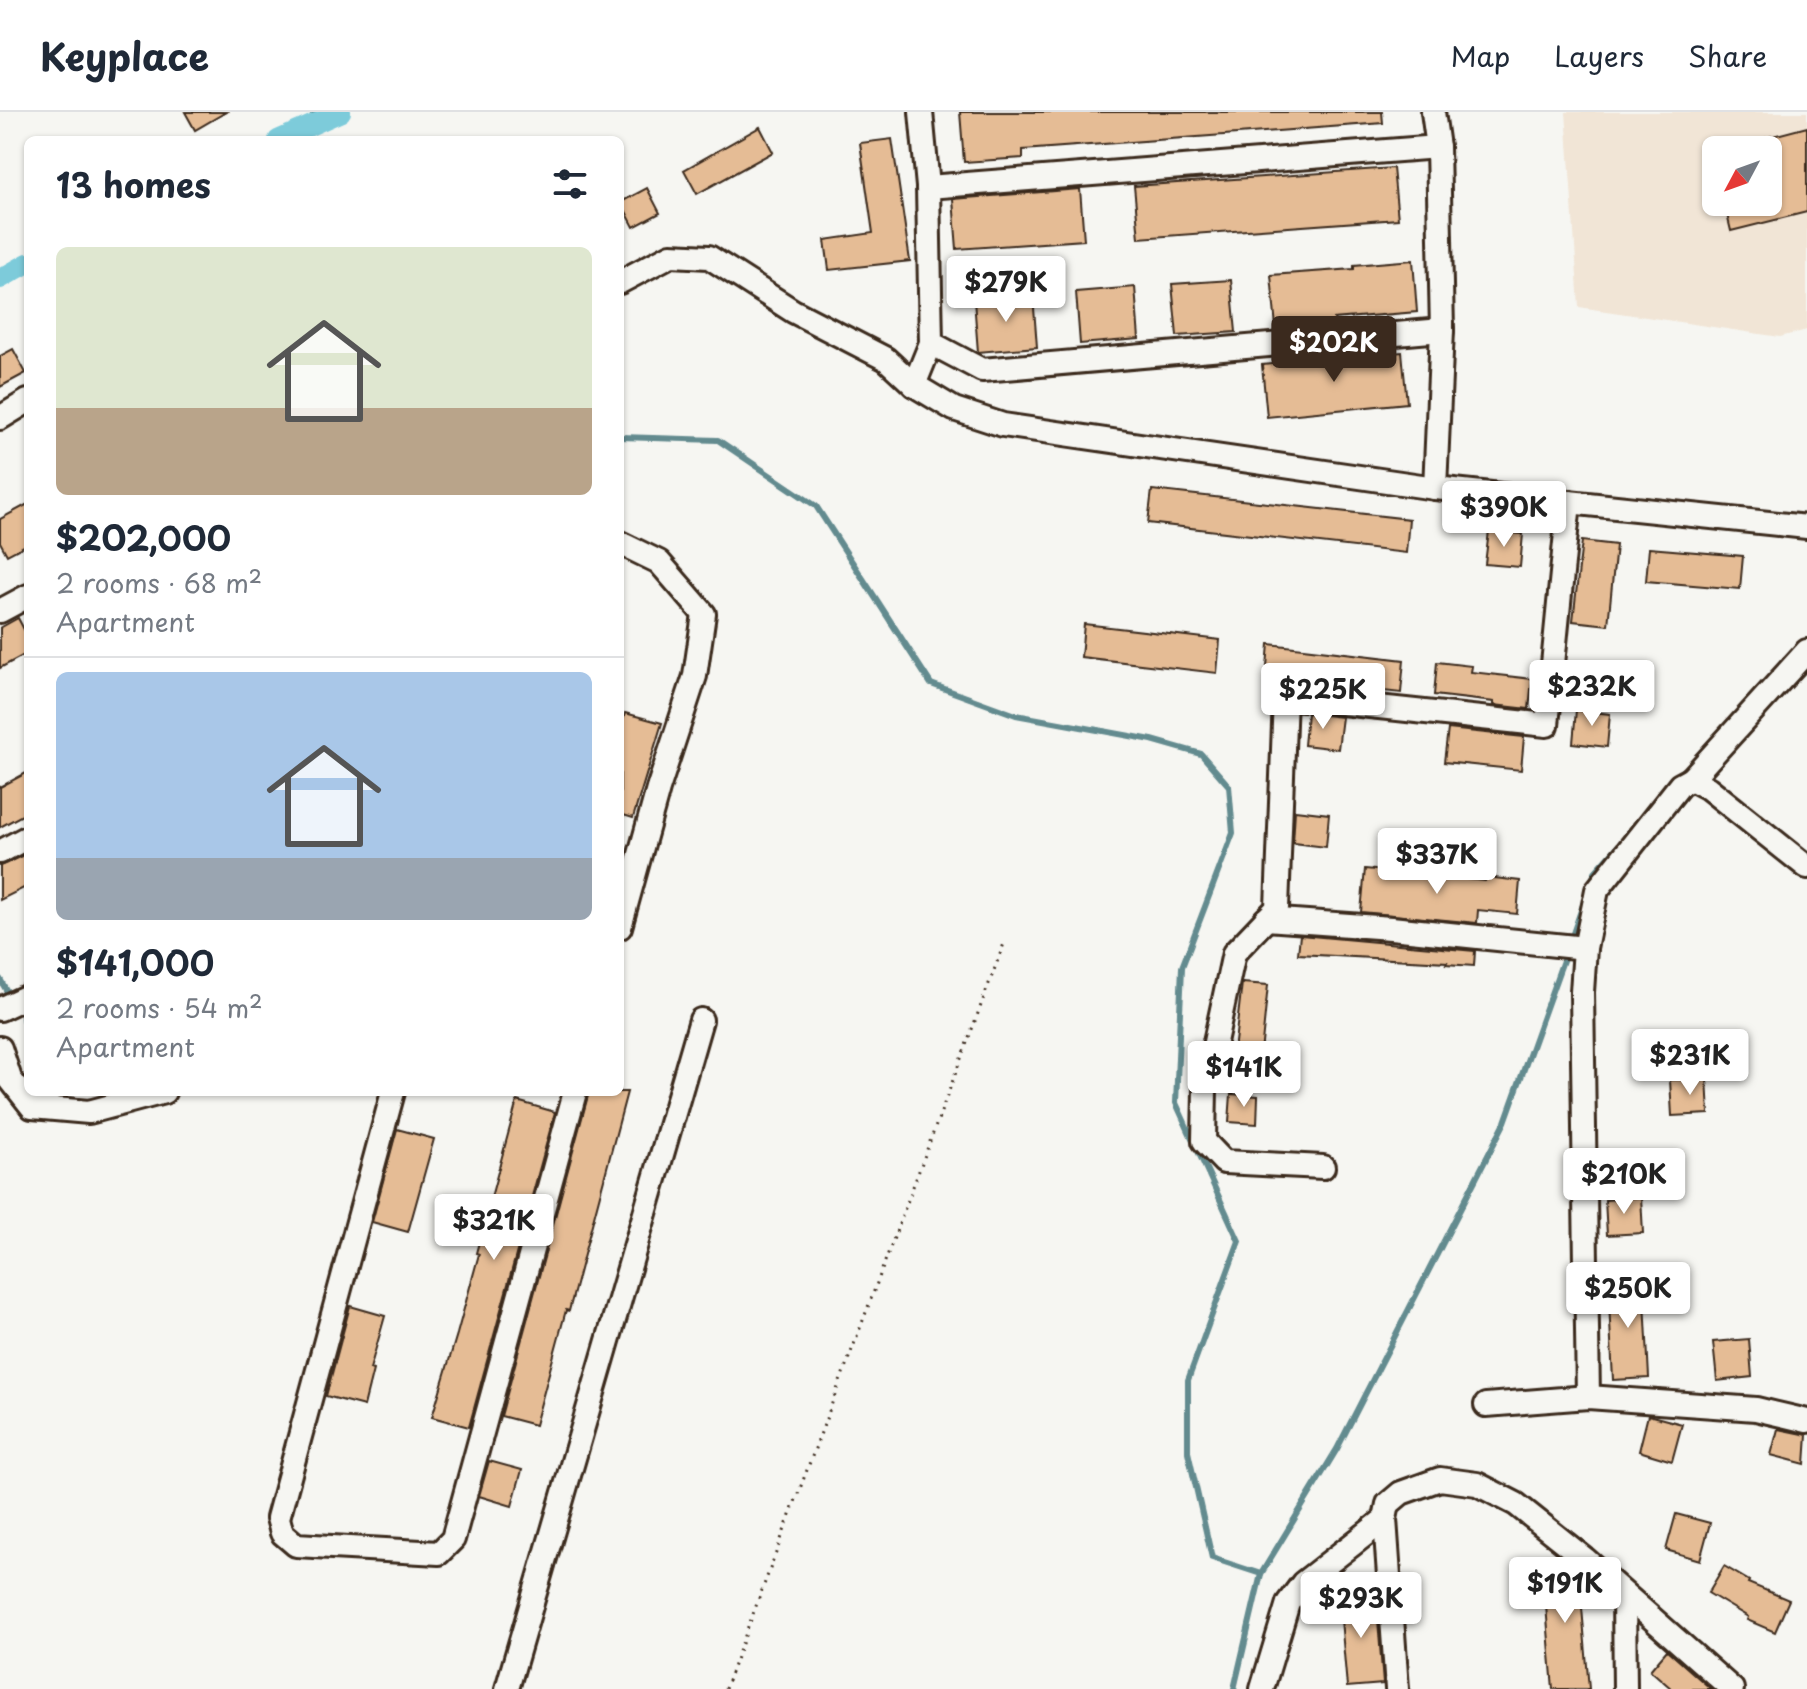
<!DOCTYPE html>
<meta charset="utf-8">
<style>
body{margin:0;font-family:"Playpen Sans",sans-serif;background:#f6f6f7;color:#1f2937;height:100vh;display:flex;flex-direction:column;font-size:30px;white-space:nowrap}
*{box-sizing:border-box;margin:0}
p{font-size:26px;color:#747a83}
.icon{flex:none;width:44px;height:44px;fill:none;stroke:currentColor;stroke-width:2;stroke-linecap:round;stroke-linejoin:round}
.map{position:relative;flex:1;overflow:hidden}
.drawer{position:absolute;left:24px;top:24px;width:600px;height:960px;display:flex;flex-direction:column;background:#fff;border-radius:12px;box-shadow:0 2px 6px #0004}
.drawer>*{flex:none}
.needle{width:52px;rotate:229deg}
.tools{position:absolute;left:1702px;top:24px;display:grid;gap:16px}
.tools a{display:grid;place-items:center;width:80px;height:80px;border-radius:12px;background:#fff;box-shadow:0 2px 6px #0004;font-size:40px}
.price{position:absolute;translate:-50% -68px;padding:0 18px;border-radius:8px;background:#fff;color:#222;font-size:26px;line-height:52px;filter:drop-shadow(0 2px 4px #0008)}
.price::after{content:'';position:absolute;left:50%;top:48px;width:24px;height:18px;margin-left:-12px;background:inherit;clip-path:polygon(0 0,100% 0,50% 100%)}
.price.selected{background:#3b2a1e;color:#fff}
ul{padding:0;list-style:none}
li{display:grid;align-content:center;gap:16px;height:424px;padding:0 32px}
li+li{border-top:2px solid #e0e1e3}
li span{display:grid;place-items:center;height:248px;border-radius:12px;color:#555}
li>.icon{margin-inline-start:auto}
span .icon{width:144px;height:144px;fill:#fffc;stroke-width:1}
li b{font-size:34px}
h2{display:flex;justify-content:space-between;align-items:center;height:96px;padding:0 32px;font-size:34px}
header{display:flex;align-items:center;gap:48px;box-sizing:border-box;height:112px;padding:0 40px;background:#fff;border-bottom:2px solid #e0e1e3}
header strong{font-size:38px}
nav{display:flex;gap:44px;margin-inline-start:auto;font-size:28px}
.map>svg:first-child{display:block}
.built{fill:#f1e5d6;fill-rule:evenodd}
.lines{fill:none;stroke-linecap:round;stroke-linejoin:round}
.stream{stroke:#638b8f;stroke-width:6}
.canal{stroke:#7dcbda;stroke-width:20}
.building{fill:#e5bc95;stroke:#3b2a1e;stroke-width:2}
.minor-casing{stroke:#3b2a1e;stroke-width:28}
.path{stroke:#3b2a1e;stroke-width:3;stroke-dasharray:2 6;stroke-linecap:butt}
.minor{stroke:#f6f6f2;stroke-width:22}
</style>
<header>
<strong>Keyplace</strong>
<nav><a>Map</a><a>Layers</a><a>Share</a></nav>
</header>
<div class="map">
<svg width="1807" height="1577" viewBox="0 0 1807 1577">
<rect width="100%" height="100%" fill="#f6f6f2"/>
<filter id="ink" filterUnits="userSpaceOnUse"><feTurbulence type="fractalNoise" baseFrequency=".0125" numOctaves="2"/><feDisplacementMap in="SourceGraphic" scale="16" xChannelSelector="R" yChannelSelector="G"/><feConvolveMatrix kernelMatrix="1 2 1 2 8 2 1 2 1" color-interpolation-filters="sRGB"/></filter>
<g filter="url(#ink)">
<path class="built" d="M1566,0H1807V218L1780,225L1579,195ZM1716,38H1768V90H1716Z"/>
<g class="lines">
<g class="stream">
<path d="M312,0L318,8"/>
<path d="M620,325L718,328L816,394L931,572L1016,603L1152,628L1201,642L1229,674L1233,721L1182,855L1176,991L1239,1129L1188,1268V1340L1212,1446L1261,1462"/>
<path d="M1590,773L1595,760L1618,734"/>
<path d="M1570,830L1585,787"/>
<path d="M0,867L10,885"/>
<path d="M23,906L28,927"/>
<path d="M101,980H102"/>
<path d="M1234,1577L1261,1462L1337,1337L1505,1010L1566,840"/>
</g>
<g class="canal">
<path d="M278,28L341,0"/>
<path d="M0,167L28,151"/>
</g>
</g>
<g class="building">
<path d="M185,0H226L195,18Z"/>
<path d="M960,0H1382L1383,11L1023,38V46L964,50Z"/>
<path d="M760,15L773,40L697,82L684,58Z"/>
<path d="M1807,15V100L1731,119L1724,90H1768V38H1738V33Z"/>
<path d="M892,27L910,149L829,158L825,128L873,121L860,31Z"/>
<path d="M1393,56L1398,107L1139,126L1134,74Z"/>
<path d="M647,76L660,101L634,115L621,90Z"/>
<path d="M1080,77L1084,128L957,137L953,87Z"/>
<path d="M1413,148L1417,200L1334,207L1335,210L1276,215L1271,163L1354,157V153Z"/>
<path d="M1231,168L1236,220L1177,224L1172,172Z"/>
<path d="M1135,175L1139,227L1080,232L1076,180Z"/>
<path d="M1033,183L1037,235L978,240L974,188Z"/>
<path d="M13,237L26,261L0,275V244Z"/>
<path d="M1402,240L1407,291L1267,305L1262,253Z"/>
<path d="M1152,378L1409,407L1406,441L1148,411Z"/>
<path d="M28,392V432L7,443L0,430V407Z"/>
<path d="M1489,419L1523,422L1520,455L1485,452Z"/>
<path d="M1582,429L1616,433L1608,513L1573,509Z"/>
<path d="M1649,436L1743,444L1740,477L1646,469Z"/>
<path d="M18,506L28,525V541L0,556V516Z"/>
<path d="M1084,512L1220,528L1217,561L1081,545Z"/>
<path d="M1269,532L1404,548L1401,581L1266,566Z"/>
<path d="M1437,550L1472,554L1471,560L1532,567L1529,597L1494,593V590L1434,583Z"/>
<path d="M1576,598L1610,602L1607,635L1573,631Z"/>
<path d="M625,601L662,611L633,706L620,702V618Z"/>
<path d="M1307,601L1342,605L1338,637L1304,633Z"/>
<path d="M1448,617L1524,625L1521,658L1444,650Z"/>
<path d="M28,660V700L0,715V675Z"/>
<path d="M1295,698L1329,702L1326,735L1293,731Z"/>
<path d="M28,741V774L0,788V754Z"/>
<path d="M1365,757L1485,769L1486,765L1520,769L1517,802L1478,798L1477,811L1361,800Z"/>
<path d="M1300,823L1475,839L1474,854L1446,852L1447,850L1298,842Z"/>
<path d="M1242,871L1268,873L1261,941L1234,939Z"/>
<path d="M1707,966L1709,1002L1672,1004L1670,968Z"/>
<path d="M589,980H627L569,1199L566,1198L535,1313L501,1304Z"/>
<path d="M1231,982L1258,984L1257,1012L1229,1010Z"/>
<path d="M517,989L555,1000L469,1315L432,1305L457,1222L479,1142L476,1141Z"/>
<path d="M397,1017L434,1027L408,1120L372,1110Z"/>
<path d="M1641,1085L1643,1121L1607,1123L1605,1088Z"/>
<path d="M1644,1169L1649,1266L1613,1268L1608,1171Z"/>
<path d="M350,1194L385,1204L370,1257L373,1258L364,1294L326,1284Z"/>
<path d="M1749,1227L1752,1265L1717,1269L1713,1230Z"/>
<path d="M1648,1303L1682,1312L1672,1349L1639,1339Z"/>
<path d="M1778,1317L1807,1323L1805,1352L1771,1343Z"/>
<path d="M489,1349L522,1358L512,1394L479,1384Z"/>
<path d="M1676,1402L1710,1411L1700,1448L1666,1438Z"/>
<path d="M1559,1444L1579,1461L1589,1577H1553L1542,1446Z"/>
<path d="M1724,1454L1749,1469L1748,1471L1789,1488L1775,1520L1747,1508L1748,1505L1708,1481Z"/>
<path d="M1376,1482L1383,1572L1347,1575L1339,1485Z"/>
<path d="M1667,1538L1711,1577H1672L1650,1558Z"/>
</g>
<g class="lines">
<g class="minor-casing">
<g id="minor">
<path d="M1433,0L1438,35L1442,218L1435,376"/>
<path d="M928,75L1438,35"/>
<path d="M620,170L671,143L709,145L793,199L886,247L914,273L954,297L1003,313L1435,376L1807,415"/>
<path d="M931,231L982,258L1442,218"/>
<path d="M914,273L931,231L928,75L921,0"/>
<path d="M0,306L28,289"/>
<path d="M620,431L659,450L704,502L695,564L658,677L620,815"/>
<path d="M0,499L28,484"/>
<path d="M1691,667L1807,539"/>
<path d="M0,740L28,725"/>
<path d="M1266,807L1391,816L1585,836"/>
<path d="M0,897L28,884"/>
<path d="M0,936L10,967L32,995L89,1000L164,980"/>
<path d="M393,980L278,1406L282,1421L296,1433L439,1441L453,1427L575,980"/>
<path d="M1323,1055L1224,1050L1204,1029L1205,977L1234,841L1277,796L1285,585L1547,613L1569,390"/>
<path d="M1588,1285L1582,880L1585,836L1597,778L1680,673L1691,667L1708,676L1807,755"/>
<path d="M1486,1293L1588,1285L1756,1297L1807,1309"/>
<path d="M1385,1407L1397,1577"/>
<path d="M1624,1484L1625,1577"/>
<path d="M507,1577L701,908"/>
<path d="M1262,1577L1288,1491L1303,1471L1385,1407L1388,1392L1401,1381L1440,1367L1477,1372L1516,1392L1585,1447L1732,1577"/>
</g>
</g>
<path class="path" d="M725,1577L1005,829"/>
<use href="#minor" class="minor"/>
</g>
</g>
</svg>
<div class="tools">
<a><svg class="needle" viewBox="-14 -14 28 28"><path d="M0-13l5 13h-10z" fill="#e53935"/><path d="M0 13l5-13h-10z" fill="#747a83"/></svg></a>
</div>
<b class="price" style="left:1006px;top:212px">$279K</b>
<b class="price selected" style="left:1334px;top:272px">$202K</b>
<b class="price" style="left:1504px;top:437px">$390K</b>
<b class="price" style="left:1592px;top:616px">$232K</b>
<b class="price" style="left:1323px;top:619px">$225K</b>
<b class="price" style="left:1437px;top:784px">$337K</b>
<b class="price" style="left:1690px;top:985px">$231K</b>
<b class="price" style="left:1244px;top:997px">$141K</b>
<b class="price" style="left:1624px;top:1104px">$210K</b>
<b class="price" style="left:494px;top:1150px">$321K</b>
<b class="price" style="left:1628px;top:1218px">$250K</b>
<b class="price" style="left:1565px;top:1513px">$191K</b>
<b class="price" style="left:1361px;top:1528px">$293K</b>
<section class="drawer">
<h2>13 homes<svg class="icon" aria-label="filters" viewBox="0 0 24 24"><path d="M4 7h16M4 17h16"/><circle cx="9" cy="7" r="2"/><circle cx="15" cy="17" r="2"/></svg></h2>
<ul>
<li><span style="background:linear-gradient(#dfe7d0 65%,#b9a48a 0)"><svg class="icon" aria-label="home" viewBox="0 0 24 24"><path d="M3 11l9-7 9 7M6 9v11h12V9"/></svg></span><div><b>$202,000</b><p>2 rooms · 68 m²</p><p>Apartment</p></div></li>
<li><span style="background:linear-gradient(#a9c7e8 75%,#9aa5b1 0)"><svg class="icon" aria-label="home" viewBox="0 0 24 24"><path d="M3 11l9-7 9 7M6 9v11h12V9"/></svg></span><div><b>$141,000</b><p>2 rooms · 54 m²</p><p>Apartment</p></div></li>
</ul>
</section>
</div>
